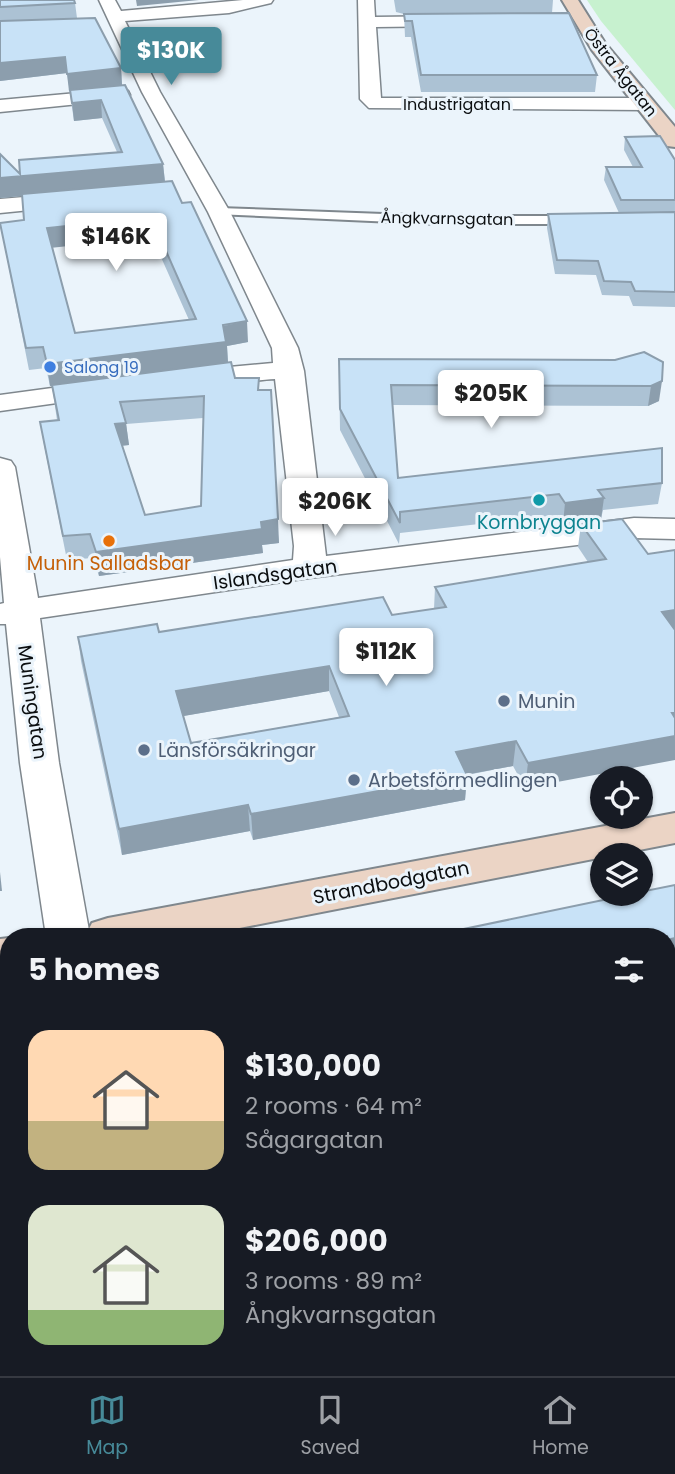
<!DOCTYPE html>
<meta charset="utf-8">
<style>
body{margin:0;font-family:Poppins,sans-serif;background:#20242c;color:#f1f3f6;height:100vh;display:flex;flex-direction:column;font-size:26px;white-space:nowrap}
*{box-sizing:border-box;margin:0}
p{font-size:23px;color:#9ea1a6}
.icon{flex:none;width:38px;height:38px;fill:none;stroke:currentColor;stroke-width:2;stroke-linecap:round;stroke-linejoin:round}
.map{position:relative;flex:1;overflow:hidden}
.sheet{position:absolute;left:0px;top:928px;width:676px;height:450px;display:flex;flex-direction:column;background:#171b24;border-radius:28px 28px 0 0;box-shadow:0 2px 5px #0004}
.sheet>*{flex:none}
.fabs{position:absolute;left:590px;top:766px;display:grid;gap:14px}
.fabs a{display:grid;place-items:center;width:63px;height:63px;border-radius:50%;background:#171b24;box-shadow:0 2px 5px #0004;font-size:35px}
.price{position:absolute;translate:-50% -60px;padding:0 16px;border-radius:7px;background:#fff;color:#222;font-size:23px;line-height:46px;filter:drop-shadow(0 2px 4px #0008)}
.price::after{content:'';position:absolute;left:50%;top:42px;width:21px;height:16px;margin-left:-10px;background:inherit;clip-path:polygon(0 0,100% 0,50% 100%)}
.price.active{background:#478a99;color:#fff}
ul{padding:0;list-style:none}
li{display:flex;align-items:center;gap:21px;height:175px;padding:0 28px}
li span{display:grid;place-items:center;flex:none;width:196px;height:140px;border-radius:21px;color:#555}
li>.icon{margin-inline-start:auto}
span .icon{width:84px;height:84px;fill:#fffc;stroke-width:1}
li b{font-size:30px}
h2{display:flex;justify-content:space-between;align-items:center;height:84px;padding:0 28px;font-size:30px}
.menu{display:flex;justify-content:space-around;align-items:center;height:98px;border-top:2px solid #363941;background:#171b24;font-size:19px;color:#9ea1a6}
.menu a{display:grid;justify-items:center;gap:4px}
.menu .active{color:#478a99}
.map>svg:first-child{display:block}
.green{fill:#c7f1cf}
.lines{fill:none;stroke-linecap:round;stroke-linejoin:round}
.lane-casing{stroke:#7f878d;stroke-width:4}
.street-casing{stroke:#7f878d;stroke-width:3}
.secondary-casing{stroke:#7f878d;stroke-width:4}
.lane{fill:#fff;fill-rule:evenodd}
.street{fill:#fff;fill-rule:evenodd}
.secondary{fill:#ebd4c5;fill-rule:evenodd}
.wall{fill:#acc2d4;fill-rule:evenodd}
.shaded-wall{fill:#8c9ead}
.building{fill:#c8e2f7;stroke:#8c9ead;stroke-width:2;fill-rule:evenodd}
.shop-dot{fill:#3f7fe0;stroke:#ebf4fb;stroke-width:2.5}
.culture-dot{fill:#0f9aa8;stroke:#ebf4fb;stroke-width:2.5}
.food-dot{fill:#e8710a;stroke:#ebf4fb;stroke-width:2.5}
.service-dot{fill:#5c6f8a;stroke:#ebf4fb;stroke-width:2.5}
.labels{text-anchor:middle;stroke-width:6;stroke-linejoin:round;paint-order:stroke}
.far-street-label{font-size:16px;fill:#0b0e10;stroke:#ebf4fb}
.far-shop-label{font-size:16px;fill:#366cbe;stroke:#ebf4fb;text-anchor:start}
.culture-label{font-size:19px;fill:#0d838f;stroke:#ebf4fb}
.food-label{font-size:19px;fill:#c56008;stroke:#ebf4fb}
.street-label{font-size:19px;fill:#0b0e10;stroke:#ebf4fb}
.service-label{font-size:19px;fill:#4e5e75;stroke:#ebf4fb;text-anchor:start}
</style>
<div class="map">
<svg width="675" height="1376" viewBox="0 0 675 1376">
<rect width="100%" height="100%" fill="#ebf4fb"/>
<path class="green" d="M587,0H675V110L601,21Z"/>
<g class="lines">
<g class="lane-casing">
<g id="lane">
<path d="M219,208L438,216H572L578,220L572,224H438L215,214L213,212Z"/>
<path d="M9,1241V1284L0,1288V1244Z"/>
</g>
</g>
<g class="street-casing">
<g id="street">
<path d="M99,0H115L121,11L243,0H273L271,3L229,13L125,21L160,92L230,212L298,348L304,371L326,556L634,518L675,519V539L634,538L309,578L40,618L59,763L90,936H46L20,763L6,624H0V604L4,603L0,557V458L11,461L15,467L38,598L293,560L294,546L275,379C249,380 198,390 176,385L172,379L176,373L186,371L273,363L272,348L208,212L142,92Z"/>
<path d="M358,0H374L375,17L455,16L463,21L455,26L376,27L381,98H645L655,104L645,110L369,108L360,99Z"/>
<path d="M121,89L128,91L130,95L128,99L0,112V100Z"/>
<path d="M72,193L80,195L83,200L80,205L0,213V199Z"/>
<path d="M104,381L114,383L118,389L114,395L0,411V395Z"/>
</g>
</g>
<g class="secondary-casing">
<g id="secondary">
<path d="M562,0H578L605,43L675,127V147L667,146L592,50Z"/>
<path d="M675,813V843L199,936H85L92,923L108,918Z"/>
<path d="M9,938V974L0,975V939Z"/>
</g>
</g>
<use href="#lane" class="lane"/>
<use href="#street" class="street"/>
<use href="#secondary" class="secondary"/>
</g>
<g class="wall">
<path d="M0,0L75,3L77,18L51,20L121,68L122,85L163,164L165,181L248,342L227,346L228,363L235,378L260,390L279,543L262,545L263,553L99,576L93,558L67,560L44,445L40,422L57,420L52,386H50L46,368L29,370L0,223L24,220L22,196L0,198L20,174L117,152L102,118L74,121L67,73L0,81ZM152,237L189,320L75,333L52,247ZM203,418L201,506L145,515L122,446L129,445L126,424Z"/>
<path d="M394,0H553L552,13L597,75L595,92H421L411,37H405L404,14L396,12Z"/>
<path d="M625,137L675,160V307L633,306L629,296L602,295L596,275L555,274L547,228L548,214L619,213L604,180L606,167H633L624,150Z"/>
<path d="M644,352L659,401L648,406L393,405L398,478L662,483L658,504L603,510L601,519L563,524L557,515L400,533L399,544L340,430L339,359L615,360Z"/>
<path d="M622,519L525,788L513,766L467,775L465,800L253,840L250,831L122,855L81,661L78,637L392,615L434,609L435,587L588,562L578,547L581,524ZM329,691L339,717L191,743L183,716Z"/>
<path d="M675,1020V1118L667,1102V1021Z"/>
</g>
<g class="shaded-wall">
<path d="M136,0H199L137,6Z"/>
<path d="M65,57L67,73L0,81V63Z"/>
<path d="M121,68L122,85L69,91L67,74Z"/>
<path d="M101,100L102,118L74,121L72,103Z"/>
<path d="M163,164L165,183L0,198V178Z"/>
<path d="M151,217L152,237L50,248L47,228Z"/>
<path d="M247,321L248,342L227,346L228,363L50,386L47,364Z"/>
<path d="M662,381L659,401L648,406L651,386Z"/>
<path d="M126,423L129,445L117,446L115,424Z"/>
<path d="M604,498L601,519L563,524L565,503Z"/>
<path d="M278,519L279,543L262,545L263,553L99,576L96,552Z"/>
<path d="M675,610V633L662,612Z"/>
<path d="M329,666V691L178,717L176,691Z"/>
<path d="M672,713H675V760L525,788L528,763Z"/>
<path d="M516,741L513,766L454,777L456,752Z"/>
<path d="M467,775L465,800L253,840L251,814Z"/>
<path d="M248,805L250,831L122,855L119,829Z"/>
<path d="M0,872L2,891H0Z"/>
<path d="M675,938V963L667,965V940Z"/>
<path d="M6,1086L9,1097V1118L0,1137V1099Z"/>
<path d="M114,1368H127L125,1376H111Z"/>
</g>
<g class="building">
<path d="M0,0H74L75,3L0,7Z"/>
<path d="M569,13L597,75H421L412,21H405L404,14Z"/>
<path d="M95,18L121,68L67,74L65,57L0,63V21Z"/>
<path d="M125,85L163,164L0,178V154L20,174L19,160L122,152L101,100L72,103L70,90Z"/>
<path d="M660,136L675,160V200H621L606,167H642L625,137Z"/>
<path d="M172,181L182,203L191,202L247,321L223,325L226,342L47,364L43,347L26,348L0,223L24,220L22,194ZM151,217L196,319L75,333L47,228Z"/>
<path d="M675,212V292L635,291L631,282L604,281L598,261L557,260L548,214Z"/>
<path d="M644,352L663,362L662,381L651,386L391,385L398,478L662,448V483L598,490L604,498L565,503L559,494L400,512V523L340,409L339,359L615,360Z"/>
<path d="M231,362L235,378H259L258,390H271L278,519L261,522L262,529L96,552L90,534L63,536L40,422L59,420L52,385ZM204,396L201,506L145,515L115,424L126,423L120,402Z"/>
<path d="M622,519L648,554L675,550V610L662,612L675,630V713H672L675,718V736L528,763L516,741L456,752L467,775L251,814L248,805L119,829L78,637L157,624L159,632L383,597L392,615L446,607L435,587L606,559L581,524ZM329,666L349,716L191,743L176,691Z"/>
<path d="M675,885V938L667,940V936H430L632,894H640V892Z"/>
<path d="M675,1020V1080L667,1064V1021Z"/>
<path d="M0,1078L6,1086L0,1099Z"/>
<path d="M27,1368H114L111,1376H24Z"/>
<path d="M239,1368H335L337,1376H240Z"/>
</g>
<circle class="shop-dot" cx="50" cy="367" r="7"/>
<circle class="culture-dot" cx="539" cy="500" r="7"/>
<circle class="food-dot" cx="109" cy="541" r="7"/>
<g class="service-dot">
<circle cx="504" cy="701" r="7"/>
<circle cx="144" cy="750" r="7"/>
<circle cx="354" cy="780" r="7"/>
</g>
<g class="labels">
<g class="far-street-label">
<text transform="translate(621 72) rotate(52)" y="6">Östra Ågatan</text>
<text x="457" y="110">Industrigatan</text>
<text transform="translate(447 218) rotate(1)" y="6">Ångkvarnsgatan</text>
</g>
<g class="far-shop-label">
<text x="64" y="373">Salong 19</text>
</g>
<g class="culture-label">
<text x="539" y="529">Kornbryggan</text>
</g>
<g class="food-label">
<text x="109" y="570">Munin Salladsbar</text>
</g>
<g class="street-label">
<text transform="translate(275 574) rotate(-8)" y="7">Islandsgatan</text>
<text transform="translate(33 702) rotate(82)" y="7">Muningatan</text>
<text transform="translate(391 882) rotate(-11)" y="7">Strandbodgatan</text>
</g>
<g class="service-label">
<text x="518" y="708">Munin</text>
<text x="158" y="757">Länsförsäkringar</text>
<text x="368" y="787">Arbetsförmedlingen</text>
</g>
</g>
</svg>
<div class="fabs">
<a><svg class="icon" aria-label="locate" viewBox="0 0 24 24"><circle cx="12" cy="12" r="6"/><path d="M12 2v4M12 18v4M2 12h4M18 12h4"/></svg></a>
<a><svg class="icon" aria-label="layers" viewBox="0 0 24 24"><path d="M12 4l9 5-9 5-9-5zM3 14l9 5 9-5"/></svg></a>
</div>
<b class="price active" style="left:171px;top:87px">$130K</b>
<b class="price" style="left:116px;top:273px">$146K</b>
<b class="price" style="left:491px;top:430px">$205K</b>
<b class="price" style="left:335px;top:538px">$206K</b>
<b class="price" style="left:386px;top:688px">$112K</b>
<section class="sheet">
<h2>5 homes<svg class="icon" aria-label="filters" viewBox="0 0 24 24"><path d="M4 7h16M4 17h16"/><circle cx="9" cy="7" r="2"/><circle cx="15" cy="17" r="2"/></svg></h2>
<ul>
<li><span style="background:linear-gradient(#ffd9b3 65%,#c2b280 0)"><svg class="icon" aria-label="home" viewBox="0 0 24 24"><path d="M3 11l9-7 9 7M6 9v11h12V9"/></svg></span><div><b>$130,000</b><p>2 rooms · 64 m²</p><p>Sågargatan</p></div></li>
<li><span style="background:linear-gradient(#dfe7d0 75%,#8fb573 0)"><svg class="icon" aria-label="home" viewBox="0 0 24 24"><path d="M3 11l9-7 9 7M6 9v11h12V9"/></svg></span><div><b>$206,000</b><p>3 rooms · 89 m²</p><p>Ångkvarnsgatan</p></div></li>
</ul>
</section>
</div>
<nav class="menu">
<a class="active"><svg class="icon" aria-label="map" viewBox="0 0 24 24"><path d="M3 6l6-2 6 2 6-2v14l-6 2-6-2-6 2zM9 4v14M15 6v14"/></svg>Map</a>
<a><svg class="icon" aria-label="saved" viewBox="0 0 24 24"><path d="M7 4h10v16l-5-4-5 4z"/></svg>Saved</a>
<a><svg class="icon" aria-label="home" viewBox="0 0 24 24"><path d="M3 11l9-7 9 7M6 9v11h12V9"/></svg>Home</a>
</nav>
